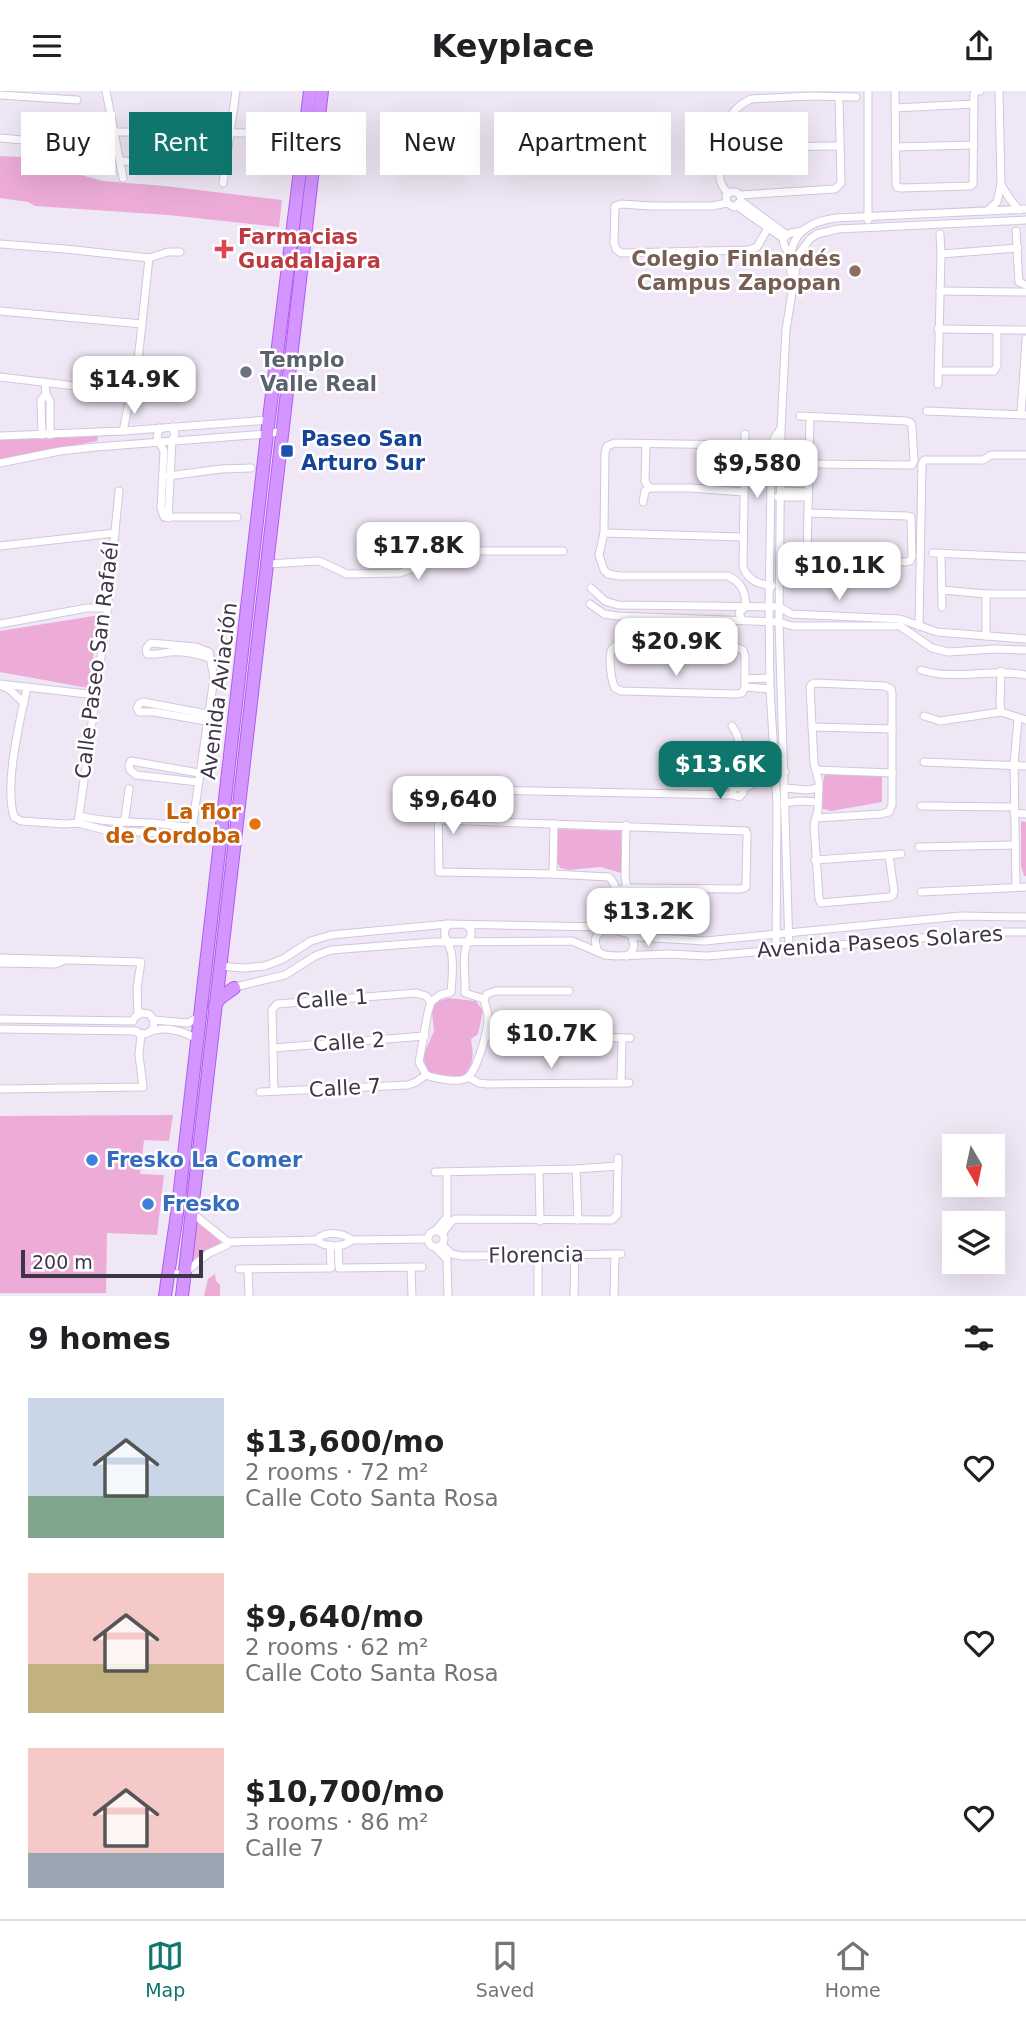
<!DOCTYPE html>
<meta charset="utf-8">
<style>
body{margin:0;font-family:"DejaVu Sans",sans-serif;background:#f6f6f6;color:#202124;height:100vh;display:flex;flex-direction:column;font-size:26px;white-space:nowrap}
*{box-sizing:border-box;margin:0}
p{font-size:23px;color:#757577}
.icon{flex:none;width:38px;height:38px;fill:none;stroke:currentColor;stroke-width:2;stroke-linecap:round;stroke-linejoin:round}
.map{position:relative;height:1205px;overflow:hidden}
.panel{display:flex;flex-direction:column;background:#fff;flex:1}
.panel>*{flex:none}
.top-card{position:absolute;left:21px;top:21px;width:985px;height:63px;display:flex;gap:14px}
.needle{width:46px;rotate:171deg}
.controls{position:absolute;left:942px;top:1043px;display:grid;gap:14px}
.controls a{display:grid;place-items:center;width:63px;height:63px;border-radius:0px;background:#fff;box-shadow:0 7px 28px #0002;font-size:35px}
.scale{position:absolute;left:21px;bottom:18px;width:182px;box-sizing:border-box;padding-left:7px;border:4px solid #3e3548;border-top:0;font-size:19px;line-height:24px;white-space:nowrap;color:#3e3548;-webkit-text-stroke:5px #fff;paint-order:stroke}
.price{position:absolute;translate:-50% -60px;padding:0 16px;border-radius:14px;background:#fff;color:#222;font-size:23px;line-height:46px;filter:drop-shadow(0 2px 4px #0008)}
.price::after{content:'';position:absolute;left:50%;top:42px;width:21px;height:16px;margin-left:-10px;background:inherit;clip-path:polygon(0 0,100% 0,50% 100%)}
.price.current{background:#0f766e;color:#fff}
ul{padding:0;list-style:none}
li{display:flex;align-items:center;gap:21px;height:175px;padding:0 28px}
li span{display:grid;place-items:center;flex:none;width:196px;height:140px;border-radius:0px;color:#555}
li>.icon{margin-inline-start:auto}
span .icon{width:84px;height:84px;fill:#fffc;stroke-width:1}
li b{font-size:30px}
h2{display:flex;justify-content:space-between;align-items:center;height:84px;padding:0 28px;font-size:30px}
.pill{padding:0 24px;border-radius:0px;background:#fff;box-shadow:0 7px 28px #0002;font-size:24px;line-height:63px}
.pill.current{background:#0f766e;color:#fff}
header{display:flex;justify-content:space-between;align-items:center;height:91px;padding:0 28px;background:#fff;font-size:32px;font-weight:600}
.tab-bar{display:flex;justify-content:space-around;align-items:center;height:98px;border-top:2px solid #e0e0e0;background:#fff;font-size:19px;color:#757577}
.tab-bar a{display:grid;justify-items:center;gap:4px}
.tab-bar .current{color:#0f766e}
.map>svg:first-child{display:block}
.green{fill:#ecacd7}
.lines{fill:none;stroke-linecap:round;stroke-linejoin:round}
.minor-casing{stroke:#d3c5df;stroke-width:9}
.primary-casing{stroke:#b05ced;stroke-width:14}
.minor{stroke:#fff;stroke-width:7}
.primary{stroke:#d495ff;stroke-width:12}
.health-dot{fill:#e0444e;stroke:#fff;stroke-width:2.5}
.education-dot{fill:#8d6e63;stroke:#fff;stroke-width:2.5}
.worship-dot{fill:#6b7280;stroke:#fff;stroke-width:2.5}
.transit-dot{fill:#1a4fb4;stroke:#fff;stroke-width:2.5}
.food-dot{fill:#e8710a;stroke:#fff;stroke-width:2.5}
.shop-dot{fill:#3f7fe0;stroke:#fff;stroke-width:2.5}
.labels{text-anchor:middle;stroke-width:5;stroke-linejoin:round;paint-order:stroke}
.health-label{font-size:21px;font-weight:bold;fill:#be3a42;stroke:#fff;text-anchor:start}
.education-label{font-size:21px;font-weight:bold;fill:#785e54;stroke:#fff;text-anchor:end}
.worship-label{font-size:21px;font-weight:bold;fill:#5b616d;stroke:#fff;text-anchor:start}
.transit-label{font-size:21px;font-weight:bold;fill:#164399;stroke:#fff;text-anchor:start}
.street-label{font-size:21px;fill:#3e3548;stroke:#fff}
.food-label{font-size:21px;font-weight:bold;fill:#c56008;stroke:#fff;text-anchor:end}
.shop-label{font-size:21px;font-weight:bold;fill:#366cbe;stroke:#fff;text-anchor:start}
</style>
<header><svg class="icon" aria-label="menu" viewBox="0 0 24 24"><path d="M4 6h16M4 12h16M4 18h16"/></svg>Keyplace<svg class="icon" aria-label="share" viewBox="0 0 24 24"><path d="M12 15V3M7 8l5-5 5 5M5 13v7h14v-7"/></svg></header>
<div class="map">
<svg width="1026" height="1205" viewBox="0 0 1026 1205">
<rect width="100%" height="100%" fill="#efe7f5"/>
<g class="green">
<path d="M0,65L24,66L30,72L40,73L103,90L165,95L282,109L279,136L168,124L35,115L28,111L0,107Z"/>
<path d="M98,343L97,350L0,369V347Z"/>
<path d="M100,524L88,597L0,581V540Z"/>
<path d="M825,683H882V711L831,720L821,717L820,704Z"/>
<path d="M1021,730L1026,731V785H1024L1021,775Z"/>
<path d="M557,738L621,740V782L601,776L568,779L560,777L555,766Z"/>
<path d="M448,907L476,910L483,920L478,943L471,948C474,967 474,973 461,988L427,981L423,965L434,940L431,913Z"/>
<path d="M173,1024L169,1050L144,1049L140,1083L164,1084L157,1144L107,1142L106,1202H0V1025Z"/>
<path d="M197,1130L221,1149L220,1154L192,1170Z"/>
<path d="M215,1183L216,1190L220,1194V1205H204L208,1188Z"/>
</g>
<g class="lines">
<g class="minor-casing">
<g id="minor">
<path d="M106,0L123,87"/>
<path d="M868,0V129"/>
<path d="M895,0L896,92L897,96L901,97L970,95L973,93L974,3L976,0H980"/>
<path d="M0,4L77,9"/>
<path d="M895,17L974,13"/>
<path d="M254,39H286L308,34"/>
<path d="M115,41L250,42L254,44L280,45L306,43"/>
<path d="M0,47L67,53"/>
<path d="M723,56L840,55"/>
<path d="M895,56L974,54"/>
<path d="M121,70L225,77"/>
<path d="M223,92L236,0"/>
<path d="M1001,94L1010,108L1019,119"/>
<path d="M728,103C724,98 721,94 720,88C718,75 726,33 733,22C737,15 745,11 751,8L809,5L856,6"/>
<path d="M740,104L835,98L841,92L839,6"/>
<path d="M741,110L787,144"/>
<path d="M727,112L726,105L730,101H736L740,104L741,110L734,116L727,112L712,115H652L621,113L615,115L614,152L616,158L621,162L749,159L757,156L771,132"/>
<path d="M737,115L784,148"/>
<path d="M987,120L997,111L1001,93L999,0"/>
<path d="M1016,140L1019,191L1026,194"/>
<path d="M0,153L65,158L149,167L168,161H180"/>
<path d="M941,163L1018,157"/>
<path d="M793,164C786,161 782,153 784,146L791,142L802,140"/>
<path d="M791,182C787,147 802,132 836,127L1026,118"/>
<path d="M940,200L1026,201"/>
<path d="M0,220L142,233"/>
<path d="M938,238L1026,239"/>
<path d="M137,279L149,167"/>
<path d="M938,280H994L997,275V239"/>
<path d="M0,286L92,297"/>
<path d="M45,292L46,303L50,310V344"/>
<path d="M938,293L941,163L940,143"/>
<path d="M927,320L1026,324"/>
<path d="M1021,324L1026,248"/>
<path d="M800,325L906,330L911,332L912,336L914,370L912,374L809,373"/>
<path d="M159,337L157,346L164,360L161,417L164,426H237"/>
<path d="M123,340L132,297"/>
<path d="M745,343L743,476C749,490 758,493 772,495"/>
<path d="M42,344L41,309L46,303"/>
<path d="M0,345L123,340L269,329"/>
<path d="M646,353L645,390L649,397"/>
<path d="M0,372L60,360L96,356L267,343L283,340"/>
<path d="M168,385L221,378L251,377"/>
<path d="M778,389H809"/>
<path d="M649,397H691L743,401"/>
<path d="M781,400L808,401"/>
<path d="M778,406H808"/>
<path d="M643,411L645,400L649,397"/>
<path d="M168,427L172,350L175,343L172,336"/>
<path d="M604,442L742,446"/>
<path d="M0,455L115,442"/>
<path d="M933,462L1026,466"/>
<path d="M941,462L942,516"/>
<path d="M791,468L905,471L910,470L912,466L911,426L907,425L808,422"/>
<path d="M807,468L810,326"/>
<path d="M268,473L319,470L347,483L400,482L414,477L422,462L426,460H563"/>
<path d="M591,497L605,510L618,514L780,516L791,523L900,528L937,541L1026,548"/>
<path d="M942,499L986,503H1026"/>
<path d="M986,503V545"/>
<path d="M590,513L604,523L617,525L779,531L792,535H900L932,557L948,561L995,558L1026,559"/>
<path d="M742,529L739,522L746,515C745,500 742,492 728,485H620L608,483L604,479L599,464L604,442L605,362L607,355L615,352L744,354"/>
<path d="M0,533L87,517H108"/>
<path d="M919,535L922,373L924,369H983L991,364H1026"/>
<path d="M921,579C955,590 991,577 1026,584"/>
<path d="M1001,580L1000,613L1001,621L1026,629"/>
<path d="M745,588L770,587"/>
<path d="M0,593L96,604"/>
<path d="M2,595L9,598L24,612"/>
<path d="M27,596C20,630 4,693 14,726L21,730L65,733L78,732L105,739L191,744L214,587L209,561L196,556L151,552C147,555 145,557 147,563C155,564 162,562 170,561C183,560 200,563 211,568"/>
<path d="M745,596V565L743,559L736,556L617,554C615,556 613,556 612,558C608,565 611,590 615,597L621,600L736,603L742,602L745,596L770,598"/>
<path d="M924,625L940,630L1001,621"/>
<path d="M206,630L154,621H139L137,617L139,613L143,611L207,623"/>
<path d="M732,635C745,652 739,675 738,695"/>
<path d="M812,636L892,638"/>
<path d="M924,671L1026,675"/>
<path d="M816,679L892,682"/>
<path d="M198,691L136,684L130,679L129,674L131,670L199,682"/>
<path d="M785,697L807,699L818,697"/>
<path d="M440,698L733,704"/>
<path d="M743,698L736,696L733,698V704L739,706L743,702V698L774,682L785,681"/>
<path d="M438,709L439,781L553,783L609,786C619,796 615,804 613,817C613,819 613,825 612,828C605,841 589,841 598,860"/>
<path d="M784,712L799,710L818,711"/>
<path d="M921,715L1014,716"/>
<path d="M1014,722L1026,723"/>
<path d="M80,725C104,731 128,731 153,732C166,733 178,736 192,736"/>
<path d="M816,727L881,723L889,721L892,714V602L891,598L885,595L816,592L812,593L810,596L814,672L819,691L818,719L814,734L819,808L821,812L890,806L893,804L894,800L889,764"/>
<path d="M439,729L746,740L747,743L746,796L741,798L627,797L616,800"/>
<path d="M78,732L106,531L119,400"/>
<path d="M120,734L125,727L129,698"/>
<path d="M626,734L625,786L627,797V829L634,854L632,861L627,865"/>
<path d="M919,756L1015,754"/>
<path d="M815,769L901,763"/>
<path d="M553,783L554,733"/>
<path d="M1016,796L1014,673L1018,628"/>
<path d="M921,801L1026,796"/>
<path d="M448,833C440,844 448,849 451,860C454,872 452,888 451,901L440,904L431,911L428,921L419,971L426,984C434,987 461,993 468,986C478,977 489,937 488,924C487,919 485,913 484,908"/>
<path d="M466,834L471,838V845C460,859 466,885 465,902L484,908"/>
<path d="M789,857L779,531L781,337L786,239L798,164L810,148L817,143L838,138L1026,129"/>
<path d="M776,858L777,713L770,598L769,516L771,389L774,348L781,337"/>
<path d="M0,867L141,871L137,897L138,923"/>
<path d="M0,872L55,873L63,870"/>
<path d="M219,875L244,877L265,875L283,868L311,850L331,844L448,833L605,836L639,846L705,850L961,825L1026,826"/>
<path d="M231,897L285,884L315,865L331,859L434,851L572,850L605,864L616,865L669,863L707,865L993,841H1026"/>
<path d="M484,908L487,903L496,900H569"/>
<path d="M135,926L142,922L149,923L154,929L153,938"/>
<path d="M0,928L133,930"/>
<path d="M154,929L188,932L199,926"/>
<path d="M0,938L136,940"/>
<path d="M138,942L145,943C148,942 152,939 156,939C168,936 187,941 197,949"/>
<path d="M486,945L630,947"/>
<path d="M273,957L425,945"/>
<path d="M468,986L479,992L488,993L629,992"/>
<path d="M621,992L622,947"/>
<path d="M0,998L143,996L139,964L141,943"/>
<path d="M274,1000L272,919L277,913L416,902L426,905L431,911"/>
<path d="M260,1001L408,994L416,991L426,984"/>
<path d="M576,1078L578,1129"/>
<path d="M539,1079L540,1130"/>
<path d="M435,1081L576,1078L618,1075"/>
<path d="M191,1121L228,1151"/>
<path d="M436,1139L447,1126V1082"/>
<circle cx="436" cy="1148" r="8"/>
<path d="M442,1143L451,1131L455,1128L612,1129L617,1124L618,1067"/>
<path d="M316,1149C326,1140 342,1141 352,1149"/>
<path d="M338,1154L339,1177L422,1176"/>
<path d="M442,1154L452,1163L461,1165L621,1163"/>
<path d="M435,1156L447,1168L448,1205"/>
<path d="M538,1164V1205"/>
<path d="M411,1176L412,1205"/>
<path d="M239,1178L331,1177L330,1154"/>
<path d="M248,1178L249,1205"/>
<path d="M168,1182L183,1183L209,1162L227,1154L228,1151L316,1149C326,1157 342,1157 352,1149L427,1148"/>
<path d="M574,1205L575,1163"/>
<path d="M614,1205L615,1163"/>
</g>
</g>
<g class="primary-casing">
<g id="primary">
<path d="M280,45L289,55L298,78"/>
<path d="M215,914L220,907L234,897"/>
<path d="M165,1205L178,1116L267,343L310,0"/>
<path d="M182,1205L322,0"/>
</g>
</g>
<use href="#minor" class="minor"/>
<use href="#primary" class="primary"/>
</g>
<path class="health-dot" d="M220.5 147.5h7v7h7v7h-7v7h-7v-7h-7v-7h7z"/>
<circle class="education-dot" cx="855" cy="180" r="7"/>
<circle class="worship-dot" cx="246" cy="281" r="7"/>
<rect class="transit-dot" x="280" y="353" width="14" height="14" rx="3.5"/>
<circle class="food-dot" cx="255" cy="733" r="7"/>
<g class="shop-dot">
<circle cx="92" cy="1069" r="7"/>
<circle cx="148" cy="1113" r="7"/>
</g>
<g class="labels">
<g class="health-label">
<text x="238" y="153">Farmacias<tspan x="238" dy="24">Guadalajara</tspan></text>
</g>
<g class="education-label">
<text x="841" y="175">Colegio Finlandés<tspan x="841" dy="24">Campus Zapopan</tspan></text>
</g>
<g class="worship-label">
<text x="260" y="276">Templo<tspan x="260" dy="24">Valle Real</tspan></text>
</g>
<g class="transit-label">
<text x="301" y="355">Paseo San<tspan x="301" dy="24">Arturo Sur</tspan></text>
</g>
<g class="street-label">
<text transform="translate(97 569) rotate(-83)" y="7">Calle Paseo San Rafaél</text>
<text transform="translate(219 600) rotate(-83)" y="7">Avenida Aviación</text>
<text transform="translate(880 851) rotate(-4)" y="7">Avenida Paseos Solares</text>
<text transform="translate(332 908) rotate(-4)" y="7">Calle 1</text>
<text transform="translate(349 951) rotate(-4)" y="7">Calle 2</text>
<text transform="translate(345 997) rotate(-3)" y="7">Calle 7</text>
<text transform="translate(536 1164) rotate(-1)" y="7">Florencia</text>
</g>
<g class="food-label">
<text x="241" y="728">La flor<tspan x="241" dy="24">de Cordoba</tspan></text>
</g>
<g class="shop-label">
<text x="106" y="1076">Fresko La Comer</text>
<text x="162" y="1120">Fresko</text>
</g>
</g>
</svg>
<div class="controls">
<a><svg class="needle" viewBox="-14 -14 28 28"><path d="M0-13l5 13h-10z" fill="#e53935"/><path d="M0 13l5-13h-10z" fill="#757577"/></svg></a>
<a><svg class="icon" aria-label="layers" viewBox="0 0 24 24"><path d="M12 4l9 5-9 5-9-5zM3 14l9 5 9-5"/></svg></a>
</div>
<div class="scale">200 m</div>
<b class="price" style="left:134px;top:325px">$14.9K</b>
<b class="price" style="left:757px;top:409px">$9,580</b>
<b class="price" style="left:418px;top:491px">$17.8K</b>
<b class="price" style="left:839px;top:511px">$10.1K</b>
<b class="price" style="left:676px;top:587px">$20.9K</b>
<b class="price current" style="left:720px;top:710px">$13.6K</b>
<b class="price" style="left:453px;top:745px">$9,640</b>
<b class="price" style="left:648px;top:857px">$13.2K</b>
<b class="price" style="left:551px;top:979px">$10.7K</b>
<div class="top-card">
<a class="pill">Buy</a>
<a class="pill current">Rent</a>
<a class="pill">Filters</a>
<a class="pill">New</a>
<a class="pill">Apartment</a>
<a class="pill">House</a>
</div>
</div>
<section class="panel">
<h2>9 homes<svg class="icon" aria-label="filters" viewBox="0 0 24 24"><path d="M4 7h16M4 17h16"/><circle cx="9" cy="7" r="2"/><circle cx="15" cy="17" r="2"/></svg></h2>
<ul>
<li><span style="background:linear-gradient(#c9d6e8 70%,#7fa58c 0)"><svg class="icon" aria-label="home" viewBox="0 0 24 24"><path d="M3 11l9-7 9 7M6 9v11h12V9"/></svg></span><div><b>$13,600/mo</b><p>2 rooms · 72 m²</p><p>Calle Coto Santa Rosa</p></div><svg class="icon" aria-label="heart" viewBox="0 0 24 24"><path d="M12 20l-8-8c-3-5 5-10 8-4 3-6 11-1 8 4z"/></svg></li>
<li><span style="background:linear-gradient(#f6c9c9 65%,#c2b280 0)"><svg class="icon" aria-label="home" viewBox="0 0 24 24"><path d="M3 11l9-7 9 7M6 9v11h12V9"/></svg></span><div><b>$9,640/mo</b><p>2 rooms · 62 m²</p><p>Calle Coto Santa Rosa</p></div><svg class="icon" aria-label="heart" viewBox="0 0 24 24"><path d="M12 20l-8-8c-3-5 5-10 8-4 3-6 11-1 8 4z"/></svg></li>
<li><span style="background:linear-gradient(#f6c9c9 75%,#9aa5b1 0)"><svg class="icon" aria-label="home" viewBox="0 0 24 24"><path d="M3 11l9-7 9 7M6 9v11h12V9"/></svg></span><div><b>$10,700/mo</b><p>3 rooms · 86 m²</p><p>Calle 7</p></div><svg class="icon" aria-label="heart" viewBox="0 0 24 24"><path d="M12 20l-8-8c-3-5 5-10 8-4 3-6 11-1 8 4z"/></svg></li>
</ul>
</section>
<nav class="tab-bar">
<a class="current"><svg class="icon" aria-label="map" viewBox="0 0 24 24"><path d="M3 6l6-2 6 2 6-2v14l-6 2-6-2-6 2zM9 4v14M15 6v14"/></svg>Map</a>
<a><svg class="icon" aria-label="saved" viewBox="0 0 24 24"><path d="M7 4h10v16l-5-4-5 4z"/></svg>Saved</a>
<a><svg class="icon" aria-label="home" viewBox="0 0 24 24"><path d="M3 11l9-7 9 7M6 9v11h12V9"/></svg>Home</a>
</nav>
